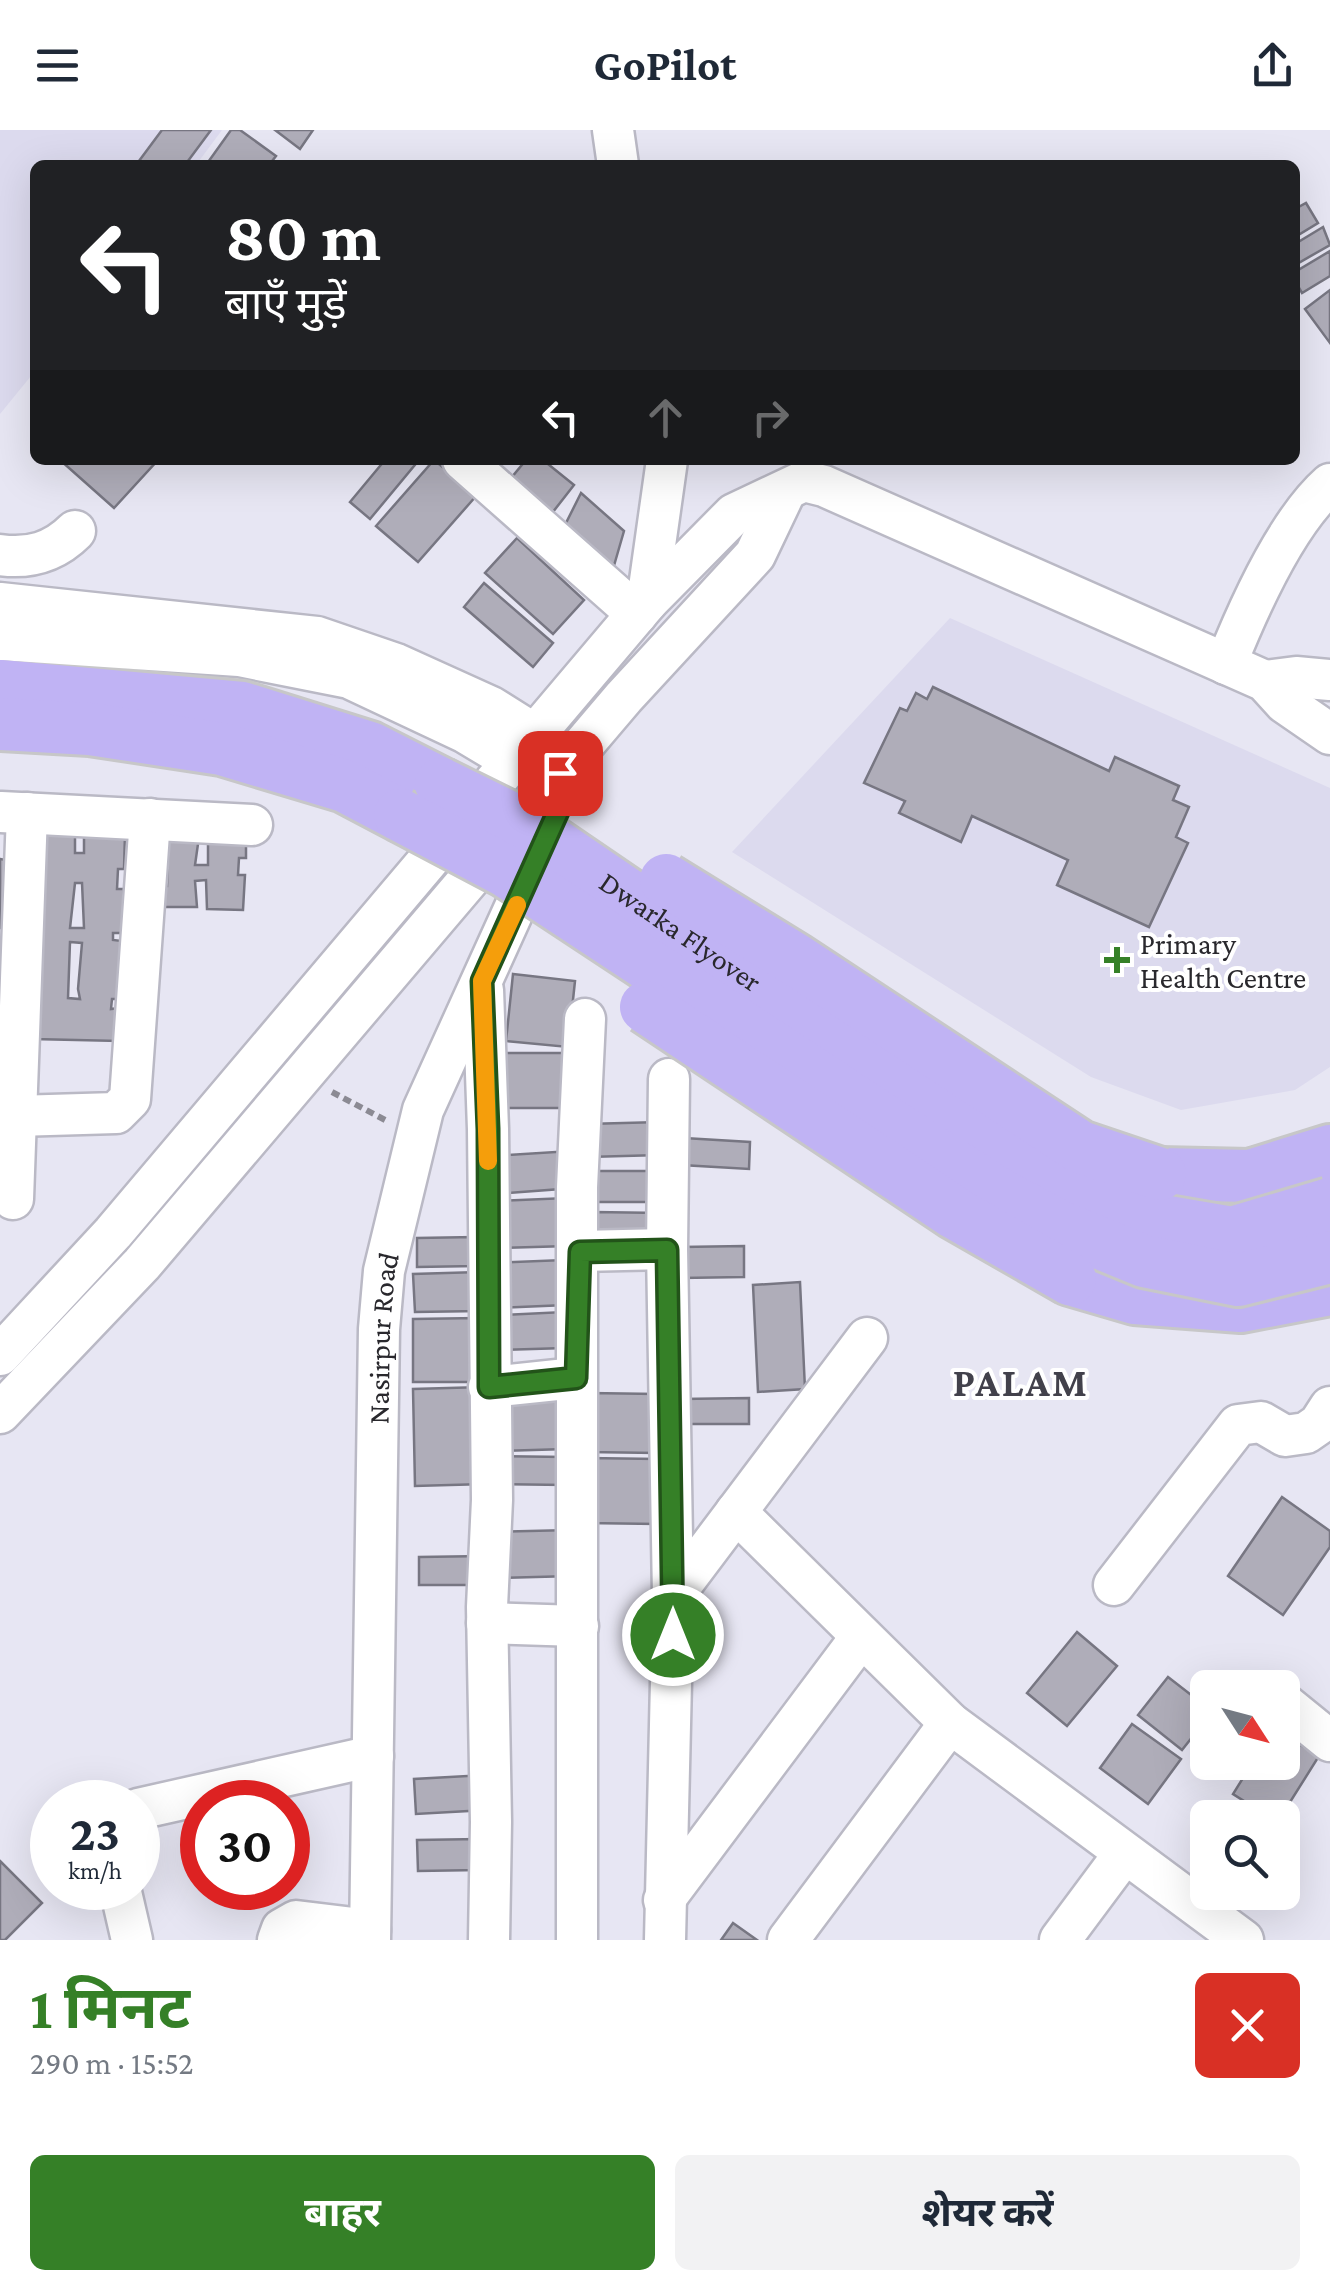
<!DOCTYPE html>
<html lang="hi">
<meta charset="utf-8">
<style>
body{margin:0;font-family:"Crimson Pro","Noto Sans Devanagari",serif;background:#f2f2f3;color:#1f2937;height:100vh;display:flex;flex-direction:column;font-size:38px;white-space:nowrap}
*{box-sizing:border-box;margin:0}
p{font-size:32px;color:#747a83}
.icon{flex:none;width:55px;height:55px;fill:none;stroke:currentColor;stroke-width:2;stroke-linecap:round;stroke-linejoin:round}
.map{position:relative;height:1810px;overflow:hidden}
.panel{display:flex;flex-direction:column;background:#fff;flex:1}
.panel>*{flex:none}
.banner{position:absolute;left:30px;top:30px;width:1270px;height:305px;border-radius:15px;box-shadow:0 10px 40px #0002;background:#202124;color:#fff;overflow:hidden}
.needle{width:65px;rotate:126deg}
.fabs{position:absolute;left:1190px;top:1540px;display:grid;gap:20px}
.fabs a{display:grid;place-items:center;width:110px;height:110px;border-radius:15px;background:#fff;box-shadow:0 10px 40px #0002;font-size:50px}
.speed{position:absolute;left:30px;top:1650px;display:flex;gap:20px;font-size:50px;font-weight:700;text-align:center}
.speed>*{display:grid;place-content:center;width:130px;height:130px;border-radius:50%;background:#fff;box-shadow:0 10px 40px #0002;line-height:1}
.speed small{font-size:25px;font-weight:400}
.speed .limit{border:15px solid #d22;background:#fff;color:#111}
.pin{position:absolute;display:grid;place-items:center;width:85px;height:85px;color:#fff;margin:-42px;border-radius:20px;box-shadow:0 5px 15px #0006}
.me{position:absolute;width:110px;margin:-55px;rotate:0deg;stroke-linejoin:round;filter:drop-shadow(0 0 8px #0008)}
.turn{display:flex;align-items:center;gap:35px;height:210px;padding:0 30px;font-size:45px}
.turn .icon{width:130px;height:130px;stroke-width:2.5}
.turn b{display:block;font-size:70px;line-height:85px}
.lanes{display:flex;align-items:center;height:95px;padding:0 30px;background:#0003;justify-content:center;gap:50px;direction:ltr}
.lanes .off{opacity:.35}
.round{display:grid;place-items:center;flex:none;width:105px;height:105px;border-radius:15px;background:#f2f2f3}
.summary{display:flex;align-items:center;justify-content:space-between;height:170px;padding:0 30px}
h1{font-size:60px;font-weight:700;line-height:75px;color:#358027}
.primary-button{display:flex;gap:20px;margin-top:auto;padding:20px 30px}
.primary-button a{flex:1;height:115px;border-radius:15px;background:#358027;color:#fff;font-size:40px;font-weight:700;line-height:115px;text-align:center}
.primary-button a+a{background:#f2f2f3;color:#1f2937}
header{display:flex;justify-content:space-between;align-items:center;height:130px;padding:0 30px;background:#fff;font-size:45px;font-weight:700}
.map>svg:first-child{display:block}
.built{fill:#dcdaee}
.building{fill:#afadb9;stroke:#777682;stroke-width:2.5;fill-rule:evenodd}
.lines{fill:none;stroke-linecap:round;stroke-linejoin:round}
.minor-casing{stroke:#bab9c5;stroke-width:45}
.major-casing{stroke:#c7c7c8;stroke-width:58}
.path{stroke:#8b8a93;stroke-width:6;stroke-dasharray:8 5;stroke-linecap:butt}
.minor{stroke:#fff;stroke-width:40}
.major{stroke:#c0b3f4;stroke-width:52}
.major-bridge-casing{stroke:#c7c7c8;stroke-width:58;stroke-linecap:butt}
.major-bridge{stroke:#c0b3f4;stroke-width:52}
.route-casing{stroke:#225319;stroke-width:25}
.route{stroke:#358027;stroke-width:18}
.slow{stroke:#f59e0b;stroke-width:18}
.poi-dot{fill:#358027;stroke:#fff;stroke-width:4}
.labels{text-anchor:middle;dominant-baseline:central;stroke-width:8;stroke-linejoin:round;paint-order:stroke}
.street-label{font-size:30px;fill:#29282d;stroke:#fff}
.poi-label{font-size:30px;fill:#29282d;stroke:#fff;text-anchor:start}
.district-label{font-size:40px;font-weight:bold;letter-spacing:2.5px;fill:#42414b;stroke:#fff}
</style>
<header><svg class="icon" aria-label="menu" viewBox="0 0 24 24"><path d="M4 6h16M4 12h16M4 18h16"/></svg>GoPilot<svg class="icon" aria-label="share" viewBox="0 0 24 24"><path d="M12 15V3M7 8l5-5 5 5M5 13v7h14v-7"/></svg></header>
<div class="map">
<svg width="1330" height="1810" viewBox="0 0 1330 1810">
<rect width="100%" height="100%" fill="#e7e6f3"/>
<!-- built -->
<g class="built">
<path d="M0 0H222L196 35H35V241L0 284Z"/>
<path d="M950 488 1330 658V937L1295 960 1181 980 1091 947 732 722Z"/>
</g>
<!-- building -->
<g class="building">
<path d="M162 0H211L185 35H136Z"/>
<path d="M231 0H240L276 26 269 35H206Z"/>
<path d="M275 0H313L300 19Z"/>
<path d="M1306 73 1318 93 1295 107V79Z"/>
<path d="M1323 97 1330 115 1295 135V114Z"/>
<path d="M1330 121V146L1302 163 1295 151V142Z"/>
<path d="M1330 160V213L1305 179Z"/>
<path d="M60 330H158L114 378Z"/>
<path d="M385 330H419L370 389 350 372Z"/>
<path d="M434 330 477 365 418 432 376 396Z"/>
<path d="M526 330H543L574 355 549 387 507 353Z"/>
<path d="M581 363 624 401 611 446 559 407Z"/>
<path d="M517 408 584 470 553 504 485 443Z"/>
<path d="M484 453 553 513 533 537 464 477Z"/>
<path d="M933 557 1109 641 1115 627 1179 656 1173 670 1189 677 1176 707 1188 713 1149 797 1057 755 1068 730 972 686 961 712 899 683 905 671 864 653 900 578 907 581 916 563 927 569Z"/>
<path d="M39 702 75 703V723H84V703L125 704 124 739H118L117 759H124L123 803H113V810L122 811 121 869H112L111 879 120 878 119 911 33 909V889H40L41 856H34ZM75 753H82L84 798H70ZM70 812 82 813 78 859 80 869 68 868Z"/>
<path d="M164 707H199L195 735H208V708L246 709V728H239L238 745H245L243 780 207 779 206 750 195 751 197 777H161L162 756H167L168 726H163Z"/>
<path d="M0 729 6 730 3 798H0Z"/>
<path d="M513 844 575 851 568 917 506 911Z"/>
<path d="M501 923H576V978H502Z"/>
<path d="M660 992V1025L588 1027 587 994Z"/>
<path d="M684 1008 750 1012 749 1039 682 1035Z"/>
<path d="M571 1021 574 1058 493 1064 491 1026Z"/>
<path d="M592 1041H659V1072H593Z"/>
<path d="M567 1068 568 1116 498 1118 496 1071Z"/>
<path d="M593 1082 662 1083 661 1116 592 1115Z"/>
<path d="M475 1107 476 1136 417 1137V1108Z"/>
<path d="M744 1116V1147L681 1148V1117Z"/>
<path d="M564 1130 566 1175 495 1178 492 1133Z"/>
<path d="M479 1142 480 1181 415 1182 413 1144Z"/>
<path d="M800 1152 805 1259 758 1262 753 1155Z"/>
<path d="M564 1182 565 1218 502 1220 501 1185Z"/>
<path d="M478 1188V1252H413V1189Z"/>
<path d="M483 1257 485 1354 415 1356 413 1259Z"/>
<path d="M564 1262 566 1319 495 1321 494 1264Z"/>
<path d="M588 1263 657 1264 656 1323 588 1322Z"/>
<path d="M749 1268V1294H680L681 1269Z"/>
<path d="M493 1326 566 1327 565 1355 492 1354Z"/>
<path d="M586 1328 658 1329 657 1394 585 1393Z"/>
<path d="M1282 1367 1330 1401V1417L1283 1485 1228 1446Z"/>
<path d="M571 1400 572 1446 495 1448 493 1402Z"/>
<path d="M485 1426V1455H419V1427Z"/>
<path d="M1077 1502 1117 1536 1067 1596 1027 1563Z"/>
<path d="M1168 1547 1208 1578V1587L1182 1620 1138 1585Z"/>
<path d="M1132 1594 1181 1629 1148 1674 1100 1638Z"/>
<path d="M1282 1604 1319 1626 1280 1688H1271L1233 1664 1253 1632H1282Z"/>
<path d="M485 1645 486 1680 416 1684 414 1649Z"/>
<path d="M479 1709V1740L418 1741 417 1710Z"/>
<path d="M0 1731 42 1773 5 1810H0Z"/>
<path d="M733 1793 757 1810H721Z"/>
</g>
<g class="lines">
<defs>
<g id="minor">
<path d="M613 0 618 35"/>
<path d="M463 330 637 484"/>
<path d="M0 425C30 429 54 422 75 401"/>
<path d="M647 472 667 330"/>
<path d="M0 473 317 507 396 534 491 577 534 604"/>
<path d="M0 510 239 526 349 548 466 603 511 630"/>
<path d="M1226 534C1248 479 1286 393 1330 354"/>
<path d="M1265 551 1296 547 1330 550"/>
<path d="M1 682 252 695"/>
<path d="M483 860 488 999 492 1370 487 1477 491 1692 489 1810"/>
<path d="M16 986 116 983 130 969 150 689"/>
<path d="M13 1069 27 683"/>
<path d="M580 1121 667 1119"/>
<path d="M0 1225 113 1103 647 472 734 384 804 351 824 356 1265 551 1285 573 1330 604"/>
<path d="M489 1257 576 1248"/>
<path d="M0 1283 142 1134 624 567 755 425 785 362"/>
<path d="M736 1382 950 1593 1243 1810"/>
<path d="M1114 1455 1238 1295 1261 1292 1285 1306 1306 1303 1319 1294 1330 1277"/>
<path d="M673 1466 867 1208"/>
<path d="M487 1493 578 1496"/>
<path d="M1282 1572 1330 1611"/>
<path d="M138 1679 373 1626"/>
<path d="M120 1758 132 1810"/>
<path d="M664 1770 861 1507"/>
<path d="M278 1810 282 1799 296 1791 370 1800"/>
<path id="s1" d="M370 1810 379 1199 384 1141 423 980 536 731"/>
<path d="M577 1810V1057L585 889"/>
<path d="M665 1810 673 1466 667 1119 669 949"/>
<path d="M788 1810 950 1593"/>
<path d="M1060 1810 1124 1724"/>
</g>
<g id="major">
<path d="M0 556 242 578 370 618 441 654"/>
<path d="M0 594 90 599 222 619 345 656 400 685"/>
<path d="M1160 1044 1250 1046 1330 1021"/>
<path d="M1070 1149 1135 1168 1241 1176 1330 1159"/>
</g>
</defs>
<!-- minor casing -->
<use href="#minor" class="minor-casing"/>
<!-- major casing -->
<use href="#major" class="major-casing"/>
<!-- path -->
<path class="path" d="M332 962 387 991"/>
<!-- minor -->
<use href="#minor" class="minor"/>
<!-- major -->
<use href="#major" class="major"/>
<defs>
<g id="major-bridge">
<path id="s2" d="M441 654 530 698 923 966 1027 1032 1082 1062 1156 1090 1232 1103 1330 1074"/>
<path d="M400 685 506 741 902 1002 999 1064 1059 1096 1144 1131 1238 1150 1330 1127"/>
<path d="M666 750 796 830 1080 1017 1160 1044"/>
<path d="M646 877 955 1083 1070 1149"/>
</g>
</defs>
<!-- major-bridge casing -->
<use href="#major-bridge" class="major-bridge-casing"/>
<!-- major-bridge -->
<use href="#major-bridge" class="major-bridge"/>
</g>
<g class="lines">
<defs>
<path id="route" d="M560 643 565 655 561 675 482 851 488 999 489 1257 576 1248 580 1122 667 1120 673 1505"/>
</defs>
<!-- route casing -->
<use href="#route" class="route-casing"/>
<!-- route -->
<use href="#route" class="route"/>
<!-- slow -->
<path class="slow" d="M488 1031 482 851 517 775"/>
</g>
<!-- markers -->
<path class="poi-dot" d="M1112 815h10v10h10v10h-10v10h-10v-10h-10v-10h10z"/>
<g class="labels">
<!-- street labels -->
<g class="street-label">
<text stroke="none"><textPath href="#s2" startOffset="282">Dwarka Flyover</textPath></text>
<text stroke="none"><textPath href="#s1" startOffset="602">Nasirpur Road</textPath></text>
</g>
<!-- poi labels -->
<g class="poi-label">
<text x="1140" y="813">Primary<tspan x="1140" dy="34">Health Centre</tspan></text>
</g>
<!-- district labels -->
<g class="district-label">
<text x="1021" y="1252">PALAM</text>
</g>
</g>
</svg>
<div class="fabs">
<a><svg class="needle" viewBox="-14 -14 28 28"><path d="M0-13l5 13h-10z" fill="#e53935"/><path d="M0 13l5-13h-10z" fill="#747a83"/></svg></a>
<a><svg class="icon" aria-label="search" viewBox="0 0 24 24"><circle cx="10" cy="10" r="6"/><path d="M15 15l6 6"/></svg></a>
</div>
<div class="speed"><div>23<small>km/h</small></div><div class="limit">30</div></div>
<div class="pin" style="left:560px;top:643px;background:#d93025"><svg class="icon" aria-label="arrive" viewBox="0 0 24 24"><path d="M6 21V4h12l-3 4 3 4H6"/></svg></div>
<svg class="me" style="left:673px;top:1505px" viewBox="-20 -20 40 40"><circle r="17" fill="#358027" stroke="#fff" stroke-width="3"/><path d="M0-11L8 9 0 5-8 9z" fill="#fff"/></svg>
<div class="banner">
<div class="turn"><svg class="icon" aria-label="left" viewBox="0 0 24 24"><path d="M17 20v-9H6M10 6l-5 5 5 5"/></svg><div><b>80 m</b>बाएँ मुड़ें</div></div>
<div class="lanes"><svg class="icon" aria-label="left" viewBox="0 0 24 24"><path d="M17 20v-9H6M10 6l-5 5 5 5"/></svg><svg class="icon off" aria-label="ahead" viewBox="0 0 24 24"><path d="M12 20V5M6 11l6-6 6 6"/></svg><svg class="icon off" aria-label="right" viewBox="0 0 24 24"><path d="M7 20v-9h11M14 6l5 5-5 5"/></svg></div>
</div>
</div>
<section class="panel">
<div class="summary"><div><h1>1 मिनट</h1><p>290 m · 15:52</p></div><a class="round" style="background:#d93025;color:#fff"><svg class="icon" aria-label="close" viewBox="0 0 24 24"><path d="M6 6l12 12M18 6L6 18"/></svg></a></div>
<div class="primary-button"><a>बाहर</a><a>शेयर करें</a></div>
</section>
